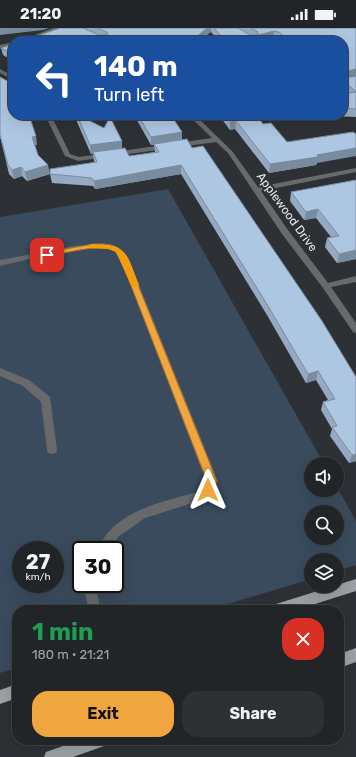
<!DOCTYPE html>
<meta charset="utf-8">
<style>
body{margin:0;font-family:Rubik,sans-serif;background:#2e3134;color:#f1f3f6;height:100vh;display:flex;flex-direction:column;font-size:15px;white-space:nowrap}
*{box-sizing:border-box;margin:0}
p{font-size:13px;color:#a2a5a8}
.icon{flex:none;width:22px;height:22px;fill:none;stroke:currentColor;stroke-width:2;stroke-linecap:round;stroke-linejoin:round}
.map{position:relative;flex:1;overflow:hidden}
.side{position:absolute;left:12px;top:577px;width:332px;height:140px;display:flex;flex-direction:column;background:#222528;border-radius:16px;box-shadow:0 4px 16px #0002,0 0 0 1px #3f4245}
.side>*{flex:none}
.top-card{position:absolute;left:8px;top:8px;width:340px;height:84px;border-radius:16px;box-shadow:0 4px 16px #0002,0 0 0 1px #3f4245;background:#1a4fa0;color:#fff;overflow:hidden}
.tools{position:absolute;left:304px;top:429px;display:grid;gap:8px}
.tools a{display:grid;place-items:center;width:40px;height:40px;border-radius:50%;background:#222528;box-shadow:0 4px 16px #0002,0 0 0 1px #3f4245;font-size:20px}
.speed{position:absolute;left:12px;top:513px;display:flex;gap:8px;font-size:20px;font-weight:700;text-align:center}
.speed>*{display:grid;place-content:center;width:52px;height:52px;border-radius:50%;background:#222528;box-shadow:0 4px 16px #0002,0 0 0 1px #3f4245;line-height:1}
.speed small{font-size:10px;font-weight:400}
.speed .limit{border:2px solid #111;border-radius:6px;background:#fff;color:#111}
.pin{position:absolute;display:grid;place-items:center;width:34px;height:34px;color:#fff;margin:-17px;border-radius:8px;box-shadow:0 2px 6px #0006}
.me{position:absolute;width:44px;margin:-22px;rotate:0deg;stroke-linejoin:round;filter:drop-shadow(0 0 3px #0008)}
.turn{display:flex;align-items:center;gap:14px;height:84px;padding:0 20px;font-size:18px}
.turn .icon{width:52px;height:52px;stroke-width:2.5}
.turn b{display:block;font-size:28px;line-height:34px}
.round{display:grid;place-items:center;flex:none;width:42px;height:42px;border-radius:16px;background:#2e3134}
.summary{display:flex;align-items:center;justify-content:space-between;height:68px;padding:0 20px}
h1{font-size:24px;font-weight:700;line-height:30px;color:#1e9e55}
.button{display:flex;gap:8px;margin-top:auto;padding:8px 20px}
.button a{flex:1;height:46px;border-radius:16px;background:#f0a63f;color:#111;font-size:16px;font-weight:700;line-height:46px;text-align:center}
.button a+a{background:#2e3134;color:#f1f3f6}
.status{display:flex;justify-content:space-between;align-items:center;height:28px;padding:0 20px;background:#222528;direction:ltr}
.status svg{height:11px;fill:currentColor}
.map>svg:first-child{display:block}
.green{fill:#3a4b5d;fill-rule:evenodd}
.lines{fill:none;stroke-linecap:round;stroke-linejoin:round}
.minor{fill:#67696b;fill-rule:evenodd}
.major{fill:#9ca1a5;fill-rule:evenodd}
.wall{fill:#95aac2}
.shaded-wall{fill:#798b9e}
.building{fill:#adc6e2;stroke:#798b9e}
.route{fill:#f0a63f;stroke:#9c6c29}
.slow{fill:#f59e0b}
.labels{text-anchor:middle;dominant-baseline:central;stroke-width:4;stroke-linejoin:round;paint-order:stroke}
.far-street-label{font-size:12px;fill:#e4e6e9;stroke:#2d3135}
</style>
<div class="status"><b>21:20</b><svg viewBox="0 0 49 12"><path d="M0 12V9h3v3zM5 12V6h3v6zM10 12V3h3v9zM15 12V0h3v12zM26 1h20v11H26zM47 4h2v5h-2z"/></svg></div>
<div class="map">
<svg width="356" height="729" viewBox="0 0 356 729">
<rect width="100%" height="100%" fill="#2d3135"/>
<!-- green -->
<path class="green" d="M168 161 324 436H311V462H337V459L356 493V537L337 543V532H311V551L208 582H17V640L0 645V189ZM311 484H337V510H311ZM21 522H55V556H21ZM81 522H115V556H81Z"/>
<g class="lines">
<!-- minor -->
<g class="minor">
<path d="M53 0H61L27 13H19Z"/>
<path d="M13 14V18L0 21V17Z"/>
<path d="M0 41 13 48V52L0 45Z"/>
<path d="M45 87H51L70 126 79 129 212 110 188 87H195L232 123 258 159 356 140V144L261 163 288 202 328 255 356 248V254L331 259 356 295V305L353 304 323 260 282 206 228 125 216 114 78 133 65 128Z"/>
<path d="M103 215C116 217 122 221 129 232L218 453 212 465 205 471 145 490 118 509 110 522H97C115 482 160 475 197 464L204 459 206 453 121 232C118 228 115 223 110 221 91 215 22 233 0 238V232L74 218Z"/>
<path d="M0 340 29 352 50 369 57 422 56 425 52 426 48 425 47 422 41 374 23 358 0 348Z"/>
<path d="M85 556H97L96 561 101 582H89L84 561Z"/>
</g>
<!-- major -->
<g class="major">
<path d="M356 551V563L296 582H270L271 578 276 576Z"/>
<path d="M356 620V634L339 640V626Z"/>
<path d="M17 656V670L0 676V662Z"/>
<path d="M80 712H109L107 717 73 729H44L46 724Z"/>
</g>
</g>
<!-- wall -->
<g class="wall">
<path d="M60 0H356V89L309 87H343V66L347 65 343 61V13H280L278 11 273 10 263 13H258V12L257 11V13H218L211 4 22 13Z"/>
<path d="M13 16V33L3 27 1 20Z"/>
<path d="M76 87 122 113V120L129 128 155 124 154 117H151L134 87H171L182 112 192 120 322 293 356 433 349 435 330 408 332 401 321 382 323 374 328 372 316 352 306 355 267 287 181 146 95 161 93 158 52 155 50 146 94 134 93 126H91L77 94Z"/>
<path d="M213 87H256L263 96 317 135 316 137 269 145 235 101 230 102 221 90 216 91Z"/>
<path d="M0 108 37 117H35L38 127 50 146 27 153 22 148 14 151 9 146Z"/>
<path d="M356 152V231L337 235 325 219 327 210 331 209 316 190 304 192 290 173 291 164Z"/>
</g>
<!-- shaded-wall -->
<g class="shaded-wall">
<path d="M0 0H49L43 2 0 7Z"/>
<path d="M207 0H211V4L200 13H194V11Z"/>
<path d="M274 3 273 10 263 13H258V7Z"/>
<path d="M257 7V13H244V10Z"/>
<path d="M356 41V49L343 52V44Z"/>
<path d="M216 87H221V90L216 91Z"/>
<path d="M236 93 235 101 230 102V94Z"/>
<path d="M182 104V113L151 117V109Z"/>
<path d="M36 108 37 117H34L32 109Z"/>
<path d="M122 113V121L93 124V126H91L90 117Z"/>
<path d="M356 120V128L317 135 316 137 269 145 270 136Z"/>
<path d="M48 137 50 146 27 153 25 144Z"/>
<path d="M181 137V146L95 161 94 153Z"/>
<path d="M21 139 22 148 14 151 12 142Z"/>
<path d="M318 181 316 190 304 192 306 184Z"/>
<path d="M356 222V231L337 235 339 226Z"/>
<path d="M318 343 316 352 306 355 308 346Z"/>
<path d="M356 426V433L349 435 352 427Z"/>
</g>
<!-- building -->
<g class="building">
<path d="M60 0H83L99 7H108L107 4 97 0H207L194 11 195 13H22Z"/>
<path d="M214 0H238L250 7H257L244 10 246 13H225Z"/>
<path d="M251 0H356V41L343 44V13H289L279 4 274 3 258 7V4Z"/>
<path d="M13 16V26L1 20Z"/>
<path d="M343 48 345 50 356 48V81L343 80V66L356 64 343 52Z"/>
<path d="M0 49 13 56V87H29L36 108 32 109 38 127 48 137 25 144 21 139 12 142 8 137 0 107Z"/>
<path d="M77 87H78L104 100 110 89 122 113 90 117Z"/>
<path d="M138 87H171L182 104 151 109Z"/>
<path d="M225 87H256L263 96 271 95 287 114 353 104 356 106V120L317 127 318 129 270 136 236 93 230 94Z"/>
<path d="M187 111 192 120 203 118 322 293 356 349V426L352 427 332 399 337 398 323 374 335 371 318 343 308 346 268 278 181 137 94 153 92 150 50 146V141L97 134 93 124 125 120 129 128 159 124 154 116Z"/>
<path d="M356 152V222L339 226 327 210 339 208 318 181 306 184 291 164Z"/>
</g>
<!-- route -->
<path class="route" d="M94 216C113 217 118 215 128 232L217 453 212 465 208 466 204 465 203 462 207 453 121 232C120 229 118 225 116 224 103 214 62 226 47 229L43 227 47 224Z"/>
<!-- slow -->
<path class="slow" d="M92 216C129 217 126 225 139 257L138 259H132L131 257 116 224 109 221 89 220V217Z"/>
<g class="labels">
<!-- far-street labels -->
<g class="far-street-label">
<text transform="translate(287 184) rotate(54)">Applewood Drive</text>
</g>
</g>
</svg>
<div class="tools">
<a><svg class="icon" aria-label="sound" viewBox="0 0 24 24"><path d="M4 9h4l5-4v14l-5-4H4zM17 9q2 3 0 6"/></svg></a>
<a><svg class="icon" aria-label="search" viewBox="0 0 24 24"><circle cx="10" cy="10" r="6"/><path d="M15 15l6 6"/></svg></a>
<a><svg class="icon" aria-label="layers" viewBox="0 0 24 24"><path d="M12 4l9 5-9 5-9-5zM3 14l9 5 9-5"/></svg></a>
</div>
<div class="speed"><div>27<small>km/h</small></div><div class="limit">30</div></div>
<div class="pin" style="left:47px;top:227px;background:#d93025"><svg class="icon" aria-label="arrive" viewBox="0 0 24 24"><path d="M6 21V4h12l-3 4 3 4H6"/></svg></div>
<svg class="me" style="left:208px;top:462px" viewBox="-20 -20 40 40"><path d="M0-17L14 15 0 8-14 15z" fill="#f0a63f" stroke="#fff" stroke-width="4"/></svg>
<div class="top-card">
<div class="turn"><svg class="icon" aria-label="left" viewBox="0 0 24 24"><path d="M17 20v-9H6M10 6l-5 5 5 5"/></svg><div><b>140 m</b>Turn left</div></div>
</div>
<section class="side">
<div class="summary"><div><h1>1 min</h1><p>180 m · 21:21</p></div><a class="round" style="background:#d93025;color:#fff"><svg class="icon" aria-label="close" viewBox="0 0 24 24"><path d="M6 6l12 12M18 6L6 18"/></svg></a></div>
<div class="button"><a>Exit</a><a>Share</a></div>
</section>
</div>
